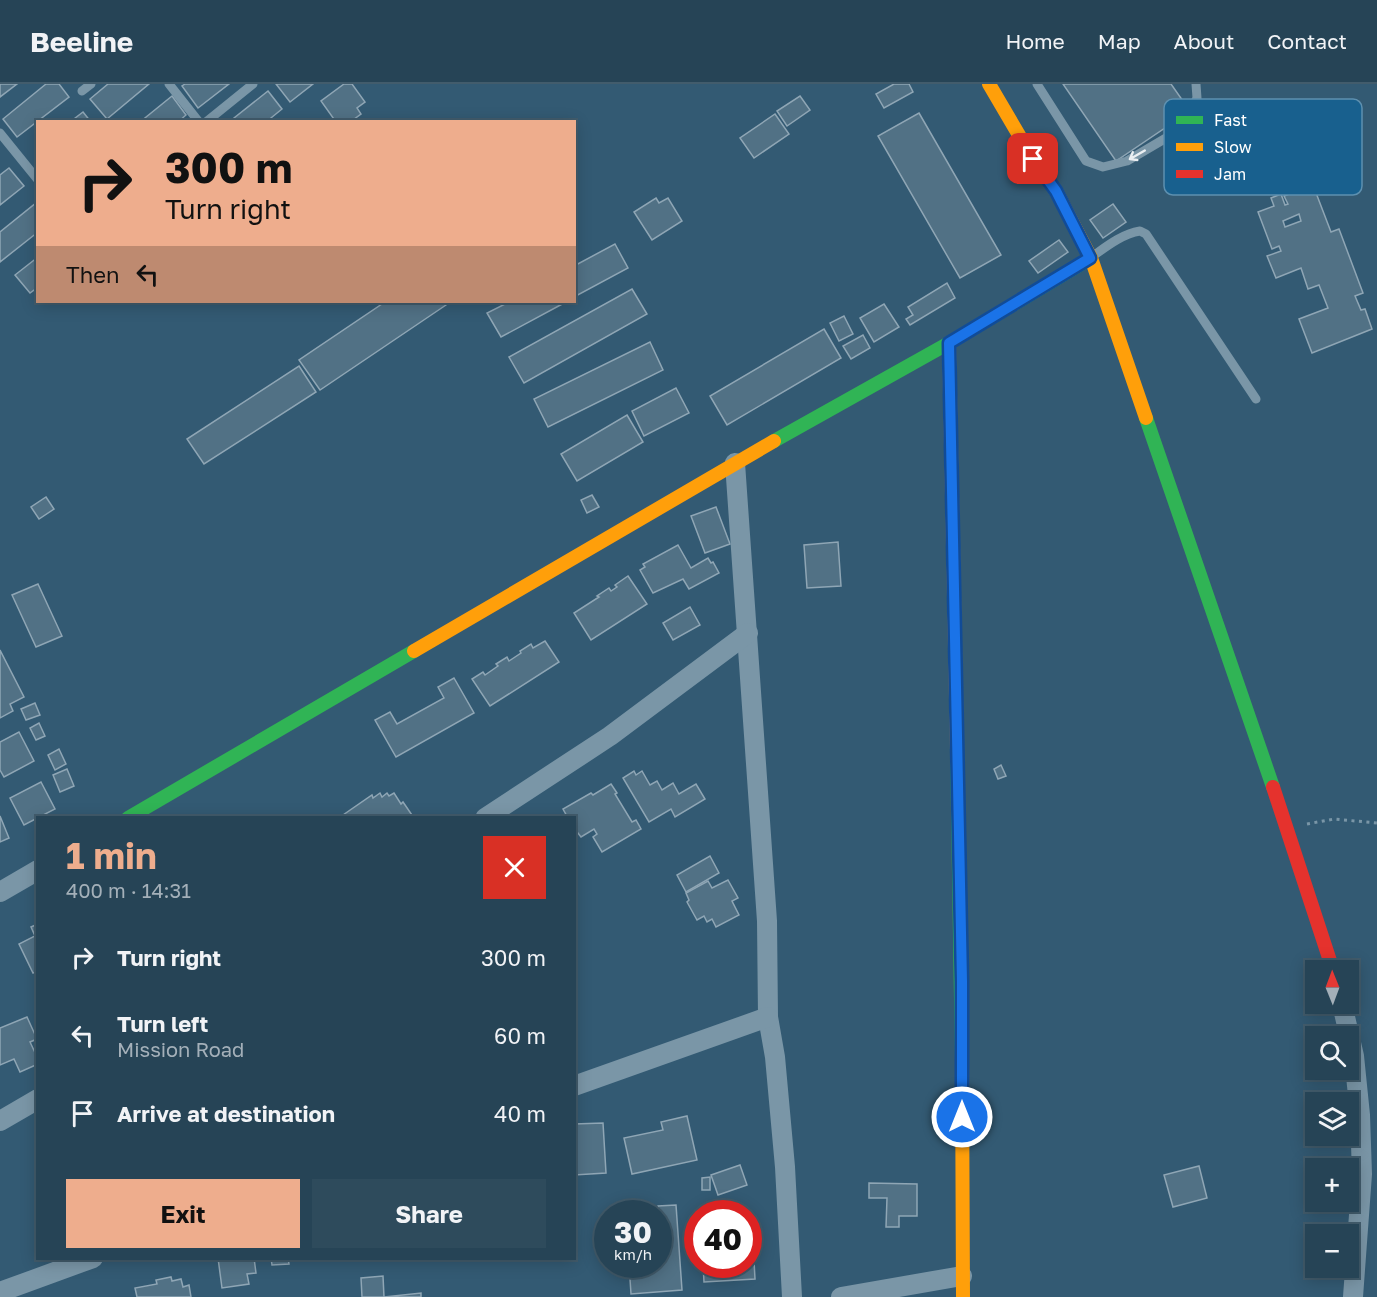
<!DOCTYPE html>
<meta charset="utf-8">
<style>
body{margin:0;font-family:"Golos Text",sans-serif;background:#2e4b5c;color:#f1f3f6;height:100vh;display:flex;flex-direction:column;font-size:22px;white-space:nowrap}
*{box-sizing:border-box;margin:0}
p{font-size:20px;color:#a4b0b9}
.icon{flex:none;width:33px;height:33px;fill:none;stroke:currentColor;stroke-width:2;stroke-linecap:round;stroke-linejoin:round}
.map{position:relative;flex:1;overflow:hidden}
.panel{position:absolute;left:36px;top:732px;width:540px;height:444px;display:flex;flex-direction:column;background:#264456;border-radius:0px;box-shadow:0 3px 15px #0003,0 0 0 2px #425c6c}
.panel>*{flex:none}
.top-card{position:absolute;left:36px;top:36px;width:540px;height:183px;border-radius:0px;box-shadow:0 3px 15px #0003,0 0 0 2px #425c6c;background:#eead8d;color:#111;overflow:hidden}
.needle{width:39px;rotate:359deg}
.tools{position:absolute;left:1305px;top:876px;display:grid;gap:12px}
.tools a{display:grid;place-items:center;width:54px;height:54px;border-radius:0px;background:#264456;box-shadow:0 3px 15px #0003,0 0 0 2px #425c6c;font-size:30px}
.speed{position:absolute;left:594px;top:1116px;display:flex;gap:12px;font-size:30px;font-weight:700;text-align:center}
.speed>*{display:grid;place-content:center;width:78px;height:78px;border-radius:50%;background:#264456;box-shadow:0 3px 15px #0003,0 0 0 2px #425c6c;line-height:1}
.speed small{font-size:15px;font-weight:400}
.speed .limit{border:9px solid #d22;background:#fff;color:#111}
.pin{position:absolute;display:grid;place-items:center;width:51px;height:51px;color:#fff;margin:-26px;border-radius:12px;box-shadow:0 3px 9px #0006}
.me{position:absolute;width:66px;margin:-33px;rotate:0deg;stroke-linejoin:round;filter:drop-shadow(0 0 4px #0008)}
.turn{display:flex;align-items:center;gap:21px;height:126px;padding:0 30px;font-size:27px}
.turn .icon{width:78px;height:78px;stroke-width:2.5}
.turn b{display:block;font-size:42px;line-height:51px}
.then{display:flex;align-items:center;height:57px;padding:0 30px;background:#0003;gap:12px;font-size:22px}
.round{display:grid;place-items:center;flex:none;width:63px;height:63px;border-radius:0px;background:#2e4b5c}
.headline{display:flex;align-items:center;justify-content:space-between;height:102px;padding:0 30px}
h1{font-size:36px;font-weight:700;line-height:45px;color:#eead8d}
.action{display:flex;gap:12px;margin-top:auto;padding:12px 30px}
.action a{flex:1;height:69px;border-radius:0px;background:#eead8d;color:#111;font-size:24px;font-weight:700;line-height:69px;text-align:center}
.action a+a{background:#2e4b5c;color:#f1f3f6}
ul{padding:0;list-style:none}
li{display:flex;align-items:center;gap:18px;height:78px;padding:0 30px}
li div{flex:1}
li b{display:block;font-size:22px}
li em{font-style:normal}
header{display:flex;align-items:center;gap:36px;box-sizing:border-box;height:84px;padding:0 30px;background:#264456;border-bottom:2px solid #425c6c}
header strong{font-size:28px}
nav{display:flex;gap:33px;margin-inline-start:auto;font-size:21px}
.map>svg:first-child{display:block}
.building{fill:#517185;stroke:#8fa6b5;stroke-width:1.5;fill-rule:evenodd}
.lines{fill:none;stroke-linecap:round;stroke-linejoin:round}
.path{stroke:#7a96a7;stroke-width:3;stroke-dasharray:3 4.5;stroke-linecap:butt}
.lane{stroke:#7a96a7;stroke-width:9}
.street{stroke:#7a96a7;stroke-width:20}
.fast{stroke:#30b455;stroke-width:14}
.slow{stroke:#ff9f0a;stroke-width:14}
.jam{stroke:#e5322d;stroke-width:14}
.oneway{stroke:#ebeff2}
.route-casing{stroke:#114b97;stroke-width:15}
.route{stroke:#1a73e8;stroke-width:10}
.key{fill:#18608e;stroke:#5d90b0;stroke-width:1.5}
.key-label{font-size:16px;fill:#fff}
</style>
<header>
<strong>Beeline</strong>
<nav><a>Home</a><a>Map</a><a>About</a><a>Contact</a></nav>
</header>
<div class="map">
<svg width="1377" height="1213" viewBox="0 0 1377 1213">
<rect width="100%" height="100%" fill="#335a73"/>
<!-- building -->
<g class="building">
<path d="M0 0H17L0 13Z"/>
<path d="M46 0H59L69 13 17 53 3 35Z"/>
<path d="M108 0H149L107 35 90 15Z"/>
<path d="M185 0H229L198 24 182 2Z"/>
<path d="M276 0H313L290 18Z"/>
<path d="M344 0H352L365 18 357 24 361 30 350 38H336L321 17Z"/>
<path d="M894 0H909L913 8 884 24 876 10Z"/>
<path d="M1063 0H1171L1190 27 1116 77Z"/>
<path d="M268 7 282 25 266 38H229Z"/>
<path d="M172 12 186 31 178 38H140Z"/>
<path d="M800 12 810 26 787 42 777 27Z"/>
<path d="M83 28 91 38H70Z"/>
<path d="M919 29 1001 171 960 194 878 52Z"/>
<path d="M775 30 789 50 754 74 740 54Z"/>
<path d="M9 84 24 102 0 121V91Z"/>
<path d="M1313 101 1331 148 1339 145 1363 209 1355 212 1361 226 1365 225 1372 245 1312 269 1299 235 1328 224 1319 201 1308 205 1301 184 1276 194 1267 172 1281 167 1279 162 1272 165 1258 128 1274 122 1271 114 1281 110 1285 121 1288 120 1284 112ZM1299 130 1301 137 1285 143 1283 137Z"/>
<path d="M656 114 659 119 668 114 682 137 652 156 634 128Z"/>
<path d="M36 119 38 120V148L0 178V148Z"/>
<path d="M1113 120 1126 138 1103 154 1090 136Z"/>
<path d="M1059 156 1068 168 1038 189 1029 177Z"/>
<path d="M615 160 628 184 574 213V182Z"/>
<path d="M38 173V203L30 209 15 191Z"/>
<path d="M947 199 955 214 910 241 906 235 913 231 908 223Z"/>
<path d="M632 205 647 230 524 299 509 273Z"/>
<path d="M385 218H443L446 221 320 306 299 276Z"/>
<path d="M509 218H566L501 253 487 229Z"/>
<path d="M884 220 899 243 874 258 860 234Z"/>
<path d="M844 232 853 250 839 257 830 239Z"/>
<path d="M824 245 841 274 727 341 710 312Z"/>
<path d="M863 251 870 264 851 275 843 262Z"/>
<path d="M650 258 663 286 548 343 534 315Z"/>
<path d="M299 282 316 308 204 380 187 355Z"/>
<path d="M676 304 689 329 644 352 632 327Z"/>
<path d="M627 331 643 358 577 397 561 370Z"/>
<path d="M592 411 599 423 587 429 581 416Z"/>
<path d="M46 413 54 425 39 435 31 423Z"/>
<path d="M716 423 730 460 705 469 691 432Z"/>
<path d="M838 458 841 502 807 504 804 461Z"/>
<path d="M678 461 691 484 708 474 711 479 713 478 719 489 689 505 683 495 653 509 640 486 645 483 643 480Z"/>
<path d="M628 492 647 520 591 556 574 529 599 513 597 512 609 504 611 507 617 503 615 501Z"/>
<path d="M38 500 62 552 36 563 12 511Z"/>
<path d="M690 523 700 541 673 556 663 539Z"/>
<path d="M545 557 559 578 490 622 472 595 483 588 485 591 498 582 496 580 507 573 509 577 521 569 520 567 531 560 533 564Z"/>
<path d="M0 566 24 613 10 620 13 627 0 634Z"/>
<path d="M454 594 474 629 396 673 375 636 390 628 397 640 444 614 438 603Z"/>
<path d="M35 619 40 631 26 636 21 625Z"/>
<path d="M39 639 45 652 36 656 30 644Z"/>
<path d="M19 648 34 677 4 693 0 686V658Z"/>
<path d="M59 665 66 680 55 686 48 671Z"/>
<path d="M1001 681 1006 692 998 695 994 685Z"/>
<path d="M67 685 74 702 60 708 53 691Z"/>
<path d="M634 687 636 691 642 687 650 701 657 697 662 706 673 699 679 710 696 700 705 715 675 733 671 725 649 738 623 694Z"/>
<path d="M41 698 55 725 24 741 10 714Z"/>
<path d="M611 700 617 709 615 710 632 738 636 736 641 745 602 768 593 753 597 750 594 745 581 753 574 744V734H568L563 725 591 709 593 711Z"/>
<path d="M380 709 382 713 387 709 389 712 394 709 401 720 403 718 414 734H344L343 731 372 711 373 714Z"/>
<path d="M0 732 9 754 0 758Z"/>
<path d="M710 772 719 789 686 808 677 791Z"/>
<path d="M728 796 738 814 732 817 739 831 716 843 712 835 707 838 704 832 697 836 687 818 689 816 686 809 708 797 712 804Z"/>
<path d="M38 840V887L33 889 19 860 35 852 31 843Z"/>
<path d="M27 933 37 955 30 958 38 975V980L20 988 14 975 0 981V944Z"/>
<path d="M687 1032 697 1076 632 1090 624 1054 663 1046 661 1038Z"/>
<path d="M603 1039 606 1089 574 1091V1040Z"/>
<path d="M740 1081 747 1101 718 1111 711 1091Z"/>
<path d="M1199 1082 1207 1114 1173 1123 1164 1091Z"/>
<path d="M710 1093V1106H702V1094Z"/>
<path d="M869 1099 917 1100V1132H899V1143H886L887 1114H869Z"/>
<path d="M676 1121 682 1206 631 1210 629 1180H658V1122Z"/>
<path d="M748 1140H752L755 1195 704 1198 703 1180H748Z"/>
<path d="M698 1151V1167H690V1152Z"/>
<path d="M218 1174H254L256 1189 247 1190 249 1200 222 1204Z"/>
<path d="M271 1174H288L289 1180 272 1181Z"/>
<path d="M383 1192 384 1213 421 1209V1213H362L361 1194Z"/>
<path d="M171 1193 172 1197 181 1195 183 1203 189 1201 191 1213H137L135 1204 157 1200 156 1196Z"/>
</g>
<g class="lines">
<!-- path -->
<path class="path" d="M1307 740 1334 735 1377 739"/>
<!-- lane -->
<g class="lane">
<path d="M169 0 199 38"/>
<path d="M1037 0 1086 77 1103 83 1127 77 1183 44 1197 14 1196 0"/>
<path d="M82 7 91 0"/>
<path d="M206 38 253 0"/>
<path d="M0 49 38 96"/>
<path d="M1093 172C1107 162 1122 150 1140 147L1146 150 1256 315"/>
</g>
<!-- street -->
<g class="street">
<path d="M735 379 767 837 768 933 775 973 785 1083 792 1213"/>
<path d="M485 734 610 652 748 549"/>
<path d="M0 808 38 786"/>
<path d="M1342 920 1354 972 1360 1031 1362 1090 1353 1213"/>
<path d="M574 1002 768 933"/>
<path d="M0 1037 38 1015"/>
<path d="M0 1208 93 1174"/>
<path d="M841 1213 962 1192"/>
</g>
<!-- fast -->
<g class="fast">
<path d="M1146 334 1273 703"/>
<path d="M774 357 949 259 1091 174"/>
<path d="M957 666 962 977"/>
<path d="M128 734 414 567"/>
</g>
<!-- slow -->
<g class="slow">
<path d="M989 0 1033 75 1056 107 1091 174 1146 334"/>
<path d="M949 259 957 666"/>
<path d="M414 567 774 357"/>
<path d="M962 977 963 1213"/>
</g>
<!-- jam -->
<path class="jam" d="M1273 703 1333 886"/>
</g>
<!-- one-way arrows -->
<defs><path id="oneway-shaft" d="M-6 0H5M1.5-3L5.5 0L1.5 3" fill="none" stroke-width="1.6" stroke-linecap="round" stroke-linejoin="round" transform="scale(1.5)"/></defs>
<use class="oneway" href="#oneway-shaft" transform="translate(1137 71) rotate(150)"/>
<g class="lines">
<defs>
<path id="route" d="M962 1033V897L949 259 1090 174 1056 107 1033 75"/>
</defs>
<!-- route casing -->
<use href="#route" class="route-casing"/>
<!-- route -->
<use href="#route" class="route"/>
</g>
<!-- legend -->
<rect x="1164" y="15" width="198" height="96" rx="9" class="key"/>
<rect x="1176" y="32" width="27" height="8" fill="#30b455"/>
<rect x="1176" y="59" width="27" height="8" fill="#ff9f0a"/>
<rect x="1176" y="86" width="27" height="8" fill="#e5322d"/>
<g class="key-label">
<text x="1214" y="42">Fast</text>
<text x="1214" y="69">Slow</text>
<text x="1214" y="96">Jam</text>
</g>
</svg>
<div class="tools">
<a><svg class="needle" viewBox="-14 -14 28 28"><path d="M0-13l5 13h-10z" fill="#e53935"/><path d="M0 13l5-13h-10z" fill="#a4b0b9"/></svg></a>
<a><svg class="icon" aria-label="search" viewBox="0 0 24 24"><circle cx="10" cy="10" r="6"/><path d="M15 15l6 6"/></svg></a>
<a><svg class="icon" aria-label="layers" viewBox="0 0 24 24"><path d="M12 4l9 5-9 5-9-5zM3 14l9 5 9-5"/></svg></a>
<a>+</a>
<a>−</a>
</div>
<div class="speed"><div>30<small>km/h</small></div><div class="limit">40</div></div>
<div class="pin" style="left:1033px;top:75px;background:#d93025"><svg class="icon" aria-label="arrive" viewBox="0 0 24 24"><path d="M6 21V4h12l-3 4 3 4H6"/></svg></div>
<svg class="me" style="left:962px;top:1033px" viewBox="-20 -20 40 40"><circle r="17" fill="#1a73e8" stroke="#fff" stroke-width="3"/><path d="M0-11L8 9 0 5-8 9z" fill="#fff"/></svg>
<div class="top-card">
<div class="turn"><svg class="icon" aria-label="right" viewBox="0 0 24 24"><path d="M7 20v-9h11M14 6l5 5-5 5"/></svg><div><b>300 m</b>Turn right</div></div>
<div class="then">Then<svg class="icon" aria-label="left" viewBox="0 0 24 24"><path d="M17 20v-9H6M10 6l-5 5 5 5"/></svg></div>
</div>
<section class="panel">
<div class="headline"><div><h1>1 min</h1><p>400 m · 14:31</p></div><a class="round" style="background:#d93025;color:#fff"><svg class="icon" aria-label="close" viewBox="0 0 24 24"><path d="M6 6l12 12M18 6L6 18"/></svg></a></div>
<ul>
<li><svg class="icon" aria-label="right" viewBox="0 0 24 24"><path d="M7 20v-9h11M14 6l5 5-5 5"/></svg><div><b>Turn right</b></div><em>300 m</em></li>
<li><svg class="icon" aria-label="left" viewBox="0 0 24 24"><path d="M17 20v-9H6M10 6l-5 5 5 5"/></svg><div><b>Turn left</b><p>Mission Road</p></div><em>60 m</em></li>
<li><svg class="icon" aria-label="arrive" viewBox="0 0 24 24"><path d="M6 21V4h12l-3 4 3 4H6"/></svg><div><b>Arrive at destination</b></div><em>40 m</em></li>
</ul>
<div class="action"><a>Exit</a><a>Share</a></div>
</section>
</div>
